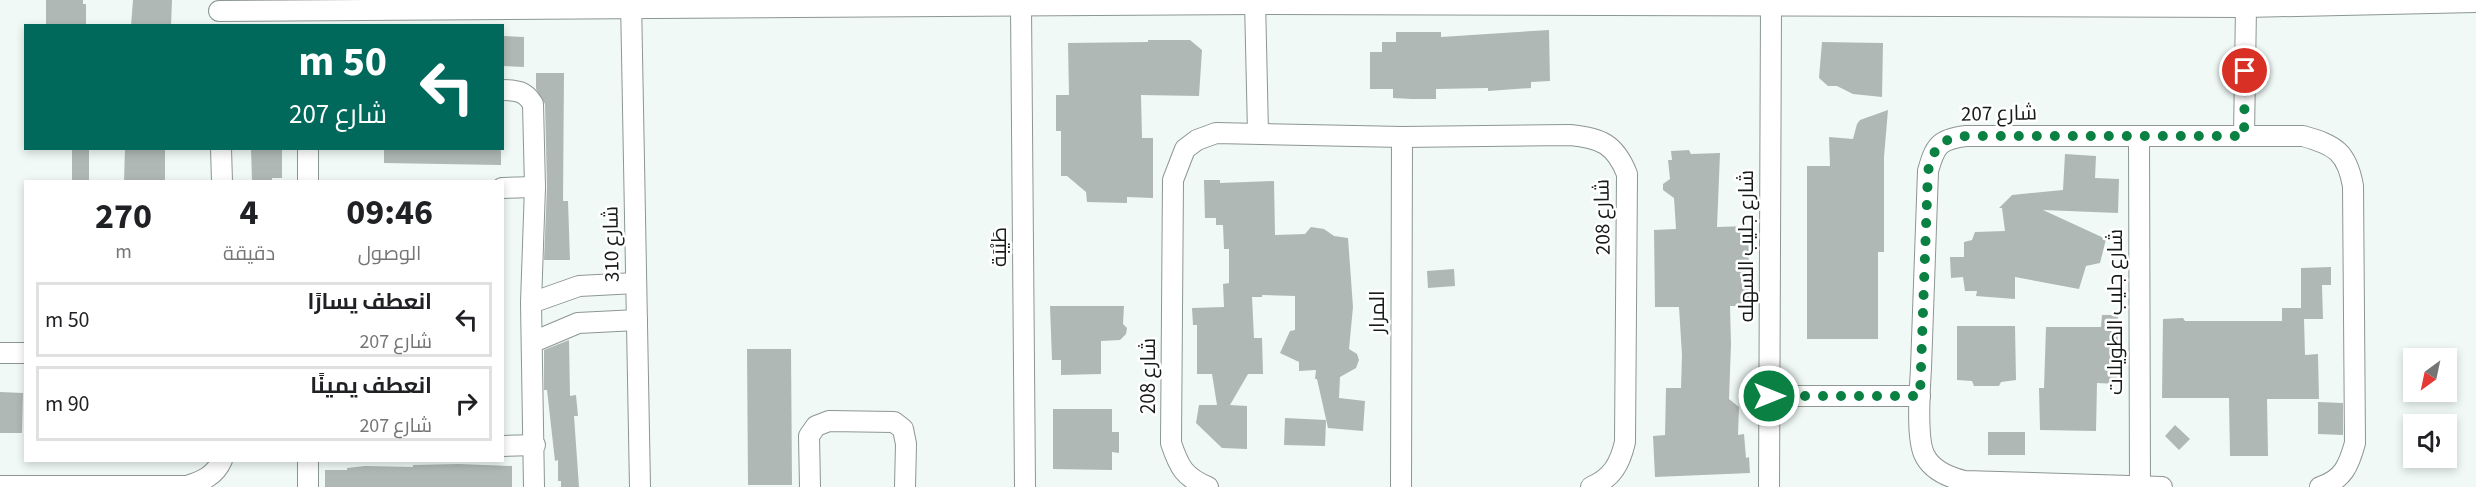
<!DOCTYPE html>
<html lang="ar">
<meta charset="utf-8">
<style>
body{margin:0;font-family:"Source Sans 3",Cairo,sans-serif;background:#f6f6f6;color:#202124;direction:rtl;height:100vh;display:flex;flex-direction:column;font-size:22px;white-space:nowrap}
*{box-sizing:border-box;margin:0}
p{font-size:20px;color:#757577}
.icon{flex:none;width:33px;height:33px;fill:none;stroke:currentColor;stroke-width:2;stroke-linecap:round;stroke-linejoin:round}
.map{position:relative;flex:1;overflow:hidden;direction:ltr}
.sheet{position:absolute;left:24px;top:180px;width:480px;height:282px;display:flex;flex-direction:column;background:#fff;border-radius:0px;box-shadow:0 3px 9px #0003;direction:rtl}
.sheet>*{flex:none}
.hud{position:absolute;left:24px;top:24px;width:480px;height:126px;border-radius:0px;box-shadow:0 3px 9px #0003;direction:rtl;background:#00695c;color:#fff;overflow:hidden}
.needle{width:39px;rotate:213deg}
.tools{position:absolute;left:2403px;top:348px;display:grid;gap:12px}
.tools a{display:grid;place-items:center;width:54px;height:54px;border-radius:0px;background:#fff;box-shadow:0 3px 9px #0003;font-size:30px}
.pin{position:absolute;display:grid;place-items:center;width:51px;height:51px;color:#fff;margin:-26px;border:3px solid #fff;border-radius:50%;box-shadow:0 2px 6px #0007}
.me{position:absolute;width:66px;margin:-33px;rotate:90deg;stroke-linejoin:round;filter:drop-shadow(0 0 4px #0008)}
.turn{display:flex;align-items:center;gap:21px;height:126px;padding:0 18px;font-size:27px}
.turn .icon{width:78px;height:78px;stroke-width:2.5}
.turn b{display:block;font-size:42px;line-height:51px}
.eta{display:flex;justify-content:space-evenly;align-items:center;height:102px;text-align:center}
.eta b{font-size:36px;font-weight:700;line-height:42px}
ul{padding:0;list-style:none}
li{display:flex;align-items:center;gap:18px;height:75px;margin:0 12px 9px;padding:0 6px;border:3px solid #e0e0e0;border-radius:0px}
li div{flex:1}
li b{display:block;font-size:22px}
li em{font-style:normal}
.map>svg:first-child{display:block}
.building{fill:#afb8b5}
.lines{fill:none;stroke-linecap:round;stroke-linejoin:round}
.minor-casing{stroke:#8d9693;stroke-width:22}
.minor{stroke:#fff;stroke-width:20}
.route{stroke:#0b8043;stroke-width:10;stroke-dasharray:0 18}
.labels{text-anchor:middle;dominant-baseline:central;stroke-width:5;stroke-linejoin:round;paint-order:stroke}
.street-label{font-size:21px;fill:#171b1a;stroke:#fff}
</style>
<div class="map">
<svg width="2476" height="487" viewBox="0 0 2476 487">
<rect width="100%" height="100%" fill="#f0f9f6"/>
<!-- building -->
<g class="building">
<path d="M46 0H83V4H86V26H46Z"/>
<path d="M133 0H172L171 26H131Z"/>
<path d="M1549 30 1550 81 1531 82V88L1488 91V88L1436 89V99H1412L1393 98V89H1370V52H1382V42H1396V32H1441V37Z"/>
<path d="M502 36 524 37V67L502 66Z"/>
<path d="M1148 40H1190L1202 50 1199 96 1141 95 1142 138H1153V198L1127 197V203L1087 202 1086 192 1067 176H1061V131H1056V95H1069L1068 43 1148 42Z"/>
<path d="M1822 42 1883 43 1882 97 1853 94 1837 86H1828L1819 78Z"/>
<path d="M536 73H564L563 201H568L570 260H544L547 187 545 104 536 89Z"/>
<path d="M1888 110 1884 157V252H1878V339H1807V166H1830L1829 137 1853 139 1857 124 1860 120Z"/>
<rect x="72" y="148" width="17" height="34"/>
<path d="M125 148H165V182H124Z"/>
<path d="M251 148H282V178H272V182H252Z"/>
<path d="M384 148H501V165L384 163Z"/>
<path d="M1689 150 1691 154 1720 153 1717 227 1748 226 1750 306H1730L1731 344 1729 399 1739 407 1738 435 1744 434 1746 458 1749 457 1750 473 1655 477 1653 436 1665 435 1666 388H1681L1682 355 1679 307H1655L1654 230 1676 229 1674 198 1663 190V184L1670 179 1668 160H1672L1671 151Z"/>
<path d="M2065 154 2096 156 2095 178 2119 179 2118 213 2043 210 2106 239 2100 263 2086 266 2079 289 2015 277V299L1976 296 1977 291H1965L1963 277 1951 278 1950 257H1964V242L1972 240 1975 232 2005 231 2002 208H1999L2012 195 2063 190Z"/>
<path d="M1204 180H1220V183L1274 181 1275 235 1305 234 1311 227 1324 229 1334 236 1348 238 1353 307 1349 349 1357 354 1359 360 1356 368 1340 377 1339 398 1365 401 1363 431 1328 428 1317 379H1315L1316 370 1299 371V362L1280 353 1290 331 1295 330V296L1262 295V297H1252L1254 338H1262L1263 374H1248L1230 405 1247 406V449L1222 448 1196 423 1199 405H1217L1212 374H1197V325H1193L1192 308 1224 307 1223 284 1229 283V249H1224L1223 225H1216V218H1205Z"/>
<path d="M2331 267V285H2322L2323 319H2304L2305 355 2318 354 2319 399H2267L2268 456H2230L2229 398H2162L2163 319 2183 318 2185 321H2282V308H2301V268Z"/>
<path d="M1454 269 1455 286 1428 288 1427 271Z"/>
<path d="M1050 306H1124L1123 324 1127 328 1126 334 1120 340 1101 341V374L1061 375V360H1052Z"/>
<path d="M2102 315H2118L2117 384 2097 383 2096 431 2040 430 2039 388H2044L2046 327H2101Z"/>
<path d="M1957 326H2015L2016 380 2001 382 1999 386H1974L1972 381 1957 380Z"/>
<path d="M569 340 570 396 576 395 578 416H574L579 487H561V481H558V460L555 461 547 390H544V350Z"/>
<path d="M747 349H791L792 485H748Z"/>
<path d="M0 392 23 393 22 433H0Z"/>
<path d="M2318 402 2343 403V435L2318 434Z"/>
<path d="M1053 409H1112V432H1119V453L1112 452V470L1053 469Z"/>
<path d="M1285 418 1326 420 1325 446 1284 445Z"/>
<path d="M2175 425 2190 439 2179 450 2165 436Z"/>
<rect x="1988" y="432" width="37" height="23"/>
<path d="M459 464 512 466V487H325V470H347V468L365 466 413 467V465Z"/>
</g>
<g class="lines">
<defs>
<g id="minor">
<path d="M631 0 640 487"/>
<path d="M1255 0 1258 133"/>
<path d="M1021 7 1025 487"/>
<path d="M219 11 1255 4 2246 7 2476 2"/>
<path d="M502 90C517 90 525 91 533 104L535 187 531 303 534 487"/>
<path d="M2244 136 2246 7"/>
<path d="M2139 137 2140 487"/>
<path d="M221 148 222 182"/>
<path d="M308 182V148"/>
<path d="M502 188 535 187"/>
<path d="M531 303 579 286 636 283"/>
<path d="M533 342 578 323 637 320"/>
<path d="M0 353H26"/>
<path d="M1769 396H1920"/>
<path d="M502 446 535 445"/>
<path d="M308 460V487"/>
<path d="M0 486H187C202 481 215 476 222 460"/>
<path d="M810 487 809 436 816 426 829 421 894 422 903 429 906 444 905 487"/>
<path d="M1208 487C1184 477 1179 467 1171 443L1173 180 1185 149 1197 140 1216 133 1402 137 1570 135C1601 138 1615 144 1627 174L1625 442C1620 464 1612 478 1591 487"/>
<path d="M1401 487 1402 137"/>
<path d="M1769 487 1771 6"/>
<path d="M2162 487 1964 481C1948 477 1931 470 1924 454 1916 436 1920 388 1921 368 1923 302 1926 237 1928 171 1935 146 1939 139 1966 136H2303C2335 145 2347 152 2353 186L2355 443C2349 465 2343 480 2320 487"/>
</g>
</defs>
<!-- minor casing -->
<use href="#minor" class="minor-casing"/>
<!-- minor -->
<use href="#minor" class="minor"/>
</g>
<g class="lines">
<!-- route -->
<path class="route" d="M1769 396H1920L1928 171C1935 146 1939 139 1966 136H2244L2245 71"/>
</g>
<g class="labels">
<!-- street labels -->
<g class="street-label">
<text transform="translate(1999 113) rotate(-1)">شارع 207</text>
<text transform="translate(1602 217) rotate(-91)">شارع 208</text>
<text transform="translate(611 244) rotate(-91)">شارع 310</text>
<text transform="translate(1746 246) rotate(-90)">شارع جليب السهله</text>
<text transform="translate(999 247) rotate(-90)">طَيْبَة</text>
<text transform="translate(1377 312) rotate(-90)">المرار</text>
<text transform="translate(2115 312) rotate(-90)">شارع جليب الطويلات</text>
<text transform="translate(1148 376) rotate(-90)">شارع 208</text>
</g>
</g>
</svg>
<div class="tools">
<a><svg class="needle" viewBox="-14 -14 28 28"><path d="M0-13l5 13h-10z" fill="#e53935"/><path d="M0 13l5-13h-10z" fill="#757577"/></svg></a>
<a><svg class="icon" aria-label="sound" viewBox="0 0 24 24"><path d="M4 9h4l5-4v14l-5-4H4zM17 9q2 3 0 6"/></svg></a>
</div>
<div class="pin" style="left:2245px;top:71px;background:#d93025"><svg class="icon" aria-label="arrive" viewBox="0 0 24 24"><path d="M6 21V4h12l-3 4 3 4H6"/></svg></div>
<svg class="me" style="left:1769px;top:396px" viewBox="-20 -20 40 40"><circle r="17" fill="#0b8043" stroke="#fff" stroke-width="3"/><path d="M0-11L8 9 0 5-8 9z" fill="#fff"/></svg>
<div class="hud">
<div class="turn"><svg class="icon" aria-label="left" viewBox="0 0 24 24"><path d="M17 20v-9H6M10 6l-5 5 5 5"/></svg><div><b>50 m</b>شارع 207</div></div>
</div>
<section class="sheet">
<div class="eta">
<div><b>09:46</b><p>الوصول</p></div>
<div><b>4</b><p>دقيقة</p></div>
<div><b>270</b><p>m</p></div>
</div>
<ul>
<li><svg class="icon" aria-label="left" viewBox="0 0 24 24"><path d="M17 20v-9H6M10 6l-5 5 5 5"/></svg><div><b>انعطف يسارًا</b><p>شارع 207</p></div><em>50 m</em></li>
<li><svg class="icon" aria-label="right" viewBox="0 0 24 24"><path d="M7 20v-9h11M14 6l5 5-5 5"/></svg><div><b>انعطف يمينًا</b><p>شارع 207</p></div><em>90 m</em></li>
</ul>
</section>
</div>
